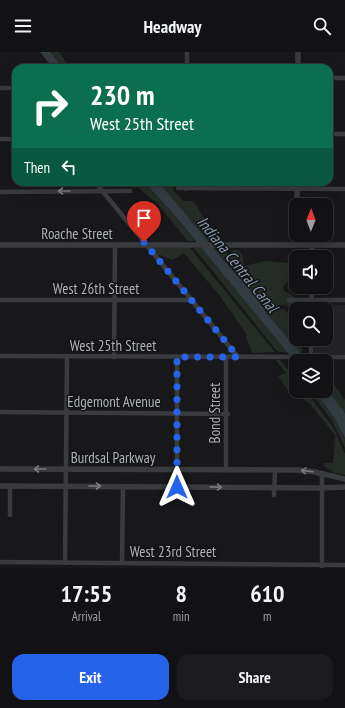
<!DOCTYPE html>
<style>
body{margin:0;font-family:"PT Sans Narrow",sans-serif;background:#1b1b1d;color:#f1f3f6;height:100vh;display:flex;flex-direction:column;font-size:15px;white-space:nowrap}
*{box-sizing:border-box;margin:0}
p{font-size:13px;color:#9c9ea0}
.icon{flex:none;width:22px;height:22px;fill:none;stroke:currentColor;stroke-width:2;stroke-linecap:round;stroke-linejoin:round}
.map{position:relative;height:516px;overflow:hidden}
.drawer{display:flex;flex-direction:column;background:#121214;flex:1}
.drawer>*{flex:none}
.top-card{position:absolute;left:12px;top:12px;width:321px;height:122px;border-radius:12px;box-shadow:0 4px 16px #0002,0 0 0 1px #313234;background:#0b6e4f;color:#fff;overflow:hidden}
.needle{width:26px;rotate:1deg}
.fabs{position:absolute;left:289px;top:146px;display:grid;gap:8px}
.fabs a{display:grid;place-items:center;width:44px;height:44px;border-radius:8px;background:#121214;box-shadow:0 4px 16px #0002,0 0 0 1px #313234;font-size:20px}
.pin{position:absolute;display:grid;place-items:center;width:34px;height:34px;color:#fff;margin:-41px -17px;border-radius:50% 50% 50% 0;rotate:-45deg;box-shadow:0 0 4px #0007}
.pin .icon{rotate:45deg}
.me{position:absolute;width:44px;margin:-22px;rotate:0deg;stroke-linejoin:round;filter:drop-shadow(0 0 3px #0008)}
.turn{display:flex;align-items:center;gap:14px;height:84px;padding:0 12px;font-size:18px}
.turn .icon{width:52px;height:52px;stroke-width:2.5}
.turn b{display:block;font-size:28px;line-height:34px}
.then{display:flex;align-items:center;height:38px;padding:0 12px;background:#0003;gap:8px;font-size:15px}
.eta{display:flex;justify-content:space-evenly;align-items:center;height:68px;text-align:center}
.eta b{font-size:24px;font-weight:800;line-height:28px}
.primary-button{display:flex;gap:8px;margin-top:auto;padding:8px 12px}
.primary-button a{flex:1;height:46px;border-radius:12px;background:#2563eb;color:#fff;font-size:16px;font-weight:800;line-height:46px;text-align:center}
.primary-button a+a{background:#1b1b1d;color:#f1f3f6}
header{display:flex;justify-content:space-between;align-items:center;height:52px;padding:0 12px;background:#121214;font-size:18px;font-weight:800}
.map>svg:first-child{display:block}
.built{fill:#242427}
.green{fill:#252c25}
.water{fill:#333c42}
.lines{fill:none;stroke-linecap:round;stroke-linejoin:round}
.minor{stroke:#3a3b3e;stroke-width:4.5}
.tertiary{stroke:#3a3b3e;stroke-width:5.5}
.oneway{stroke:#797b81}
.route{stroke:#2563eb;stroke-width:7;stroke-dasharray:0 12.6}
.labels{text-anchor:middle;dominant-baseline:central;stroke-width:3;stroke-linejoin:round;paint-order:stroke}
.street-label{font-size:15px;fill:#acb0b8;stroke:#131315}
.water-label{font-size:16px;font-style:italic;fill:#879faf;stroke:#131315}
</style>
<header><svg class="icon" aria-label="menu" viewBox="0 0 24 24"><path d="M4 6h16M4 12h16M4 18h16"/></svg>Headway<svg class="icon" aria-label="search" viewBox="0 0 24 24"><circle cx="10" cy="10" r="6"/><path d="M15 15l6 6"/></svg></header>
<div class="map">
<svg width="345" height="516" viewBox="0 0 345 516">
<rect width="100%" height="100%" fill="#18181a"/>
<!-- built -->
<path class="built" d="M314 252 345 253V302H314V287H326V257H314Z"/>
<!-- green -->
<g class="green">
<path d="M50 0H59L70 16H63Z"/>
<path d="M134 130H144L172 160 195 189H188L186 187 158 152 140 137Z"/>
<path d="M159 130H170L175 140 184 149H194L204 167V171L210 177 218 181V189H207Z"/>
<path d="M154 196H190L275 300 252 301 246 284 247 283 220 244 184 201 173 208 160 203 157 204 153 198Z"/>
<path d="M194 196H202L288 301 280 300 276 298Z"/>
<path d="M213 196H222L229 204 231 202 233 198H239L243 205 244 214 265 209 292 211V226L283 234 284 239 292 243 299 252 298 256 283 253 277 254V256L285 258 296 268V276L292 284 303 298 301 301 267 262 254 242Z"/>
<path d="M275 307 280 308 296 327V339H306L334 377 345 402V423L335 421 324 414V411H333L335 383 310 352 287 337 278 324 286 321Z"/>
<path d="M326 321 345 348V362L343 357 338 352 326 335Z"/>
<path d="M310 339H315L335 367 345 386V396L332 369Z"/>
</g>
<!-- water -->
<g class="water">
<path d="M40 0H50L63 16H53Z"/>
<path d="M144 130H159L224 209 254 242 267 262 308 309H296V311L172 160Z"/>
<path d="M326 335 338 352 343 357 345 362V386L335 367 315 339H326Z"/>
</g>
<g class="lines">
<!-- minor -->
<g class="minor">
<path d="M187 16V0"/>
<path d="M329 26H345"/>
<path d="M0 36H16"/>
<path d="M329 82H345"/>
<path d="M0 87H16"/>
<path d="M95 130 238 305"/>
<path d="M178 136 345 137"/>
<path d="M186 137V130"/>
<path d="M0 140 130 139"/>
<path d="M312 205V193"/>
<path d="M0 248H192"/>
<path d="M289 248H345"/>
<path d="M311 257 312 235"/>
<path d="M0 304 345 305"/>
<path d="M311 304V287"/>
<path d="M114 305 115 193"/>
<path d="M0 360 228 362"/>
<path d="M226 418V305"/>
<path d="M177 435V305"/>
<path d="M274 443 275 418"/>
<path d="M10 463V434"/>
<path d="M0 510 345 513"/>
<path d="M65 511 67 305"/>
<path d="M122 511 123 434"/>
<path d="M322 516V422"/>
</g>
<!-- tertiary -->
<g class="tertiary">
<path d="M298 16V0"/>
<path d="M297 153V130"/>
<path d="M0 193H345"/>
<path d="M296 193V183"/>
<path d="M0 417 297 418 315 420 345 427"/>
<path d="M0 434 318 436 345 435"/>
</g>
</g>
<!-- one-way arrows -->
<defs><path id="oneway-shaft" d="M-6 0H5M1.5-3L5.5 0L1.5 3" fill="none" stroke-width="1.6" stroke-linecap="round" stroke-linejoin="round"/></defs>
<g class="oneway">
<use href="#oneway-shaft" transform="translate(64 139) rotate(180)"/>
<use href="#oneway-shaft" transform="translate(40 417) rotate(-180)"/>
<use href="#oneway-shaft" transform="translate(307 419) rotate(-173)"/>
<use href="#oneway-shaft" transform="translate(95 434)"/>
<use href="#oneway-shaft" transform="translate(216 435) rotate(1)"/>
</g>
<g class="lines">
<!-- route -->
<path class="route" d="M144 190 238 305H177V435"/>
</g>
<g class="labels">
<!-- street labels -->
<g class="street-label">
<text x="77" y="181">Roache Street</text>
<text x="96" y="236">West 26th Street</text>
<text x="113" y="293">West 25th Street</text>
<text x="114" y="349">Edgemont Avenue</text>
<text transform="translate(214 361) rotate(-90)">Bond Street</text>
<text x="113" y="405">Burdsal Parkway</text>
<text x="173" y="499">West 23rd Street</text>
</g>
<!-- water labels -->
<g class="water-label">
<text transform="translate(238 212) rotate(51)">Indiana Central Canal</text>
</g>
</g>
</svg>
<div class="fabs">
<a><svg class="needle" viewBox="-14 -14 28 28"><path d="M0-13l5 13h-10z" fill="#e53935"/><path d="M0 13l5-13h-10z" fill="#9c9ea0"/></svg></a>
<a><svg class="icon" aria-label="sound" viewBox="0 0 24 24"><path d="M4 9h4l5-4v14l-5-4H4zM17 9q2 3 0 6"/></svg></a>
<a><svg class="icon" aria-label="search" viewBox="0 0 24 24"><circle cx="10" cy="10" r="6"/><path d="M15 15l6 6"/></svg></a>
<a><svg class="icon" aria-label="layers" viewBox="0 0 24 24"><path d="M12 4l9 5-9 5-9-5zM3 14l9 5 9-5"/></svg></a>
</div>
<div class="pin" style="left:144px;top:190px;background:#d93025"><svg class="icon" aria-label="arrive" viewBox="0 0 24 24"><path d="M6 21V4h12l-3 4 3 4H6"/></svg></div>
<svg class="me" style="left:177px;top:435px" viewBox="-20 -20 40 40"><path d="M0-17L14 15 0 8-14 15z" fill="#2563eb" stroke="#fff" stroke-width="4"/></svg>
<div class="top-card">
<div class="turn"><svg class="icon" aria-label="right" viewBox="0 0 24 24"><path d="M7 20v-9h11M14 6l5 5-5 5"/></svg><div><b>230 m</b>West 25th Street</div></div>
<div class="then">Then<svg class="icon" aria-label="left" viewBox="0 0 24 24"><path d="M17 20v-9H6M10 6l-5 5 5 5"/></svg></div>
</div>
</div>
<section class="drawer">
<div class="eta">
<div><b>17:55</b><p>Arrival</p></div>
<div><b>8</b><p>min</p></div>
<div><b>610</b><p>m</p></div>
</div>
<div class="primary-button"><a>Exit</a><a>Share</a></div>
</section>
